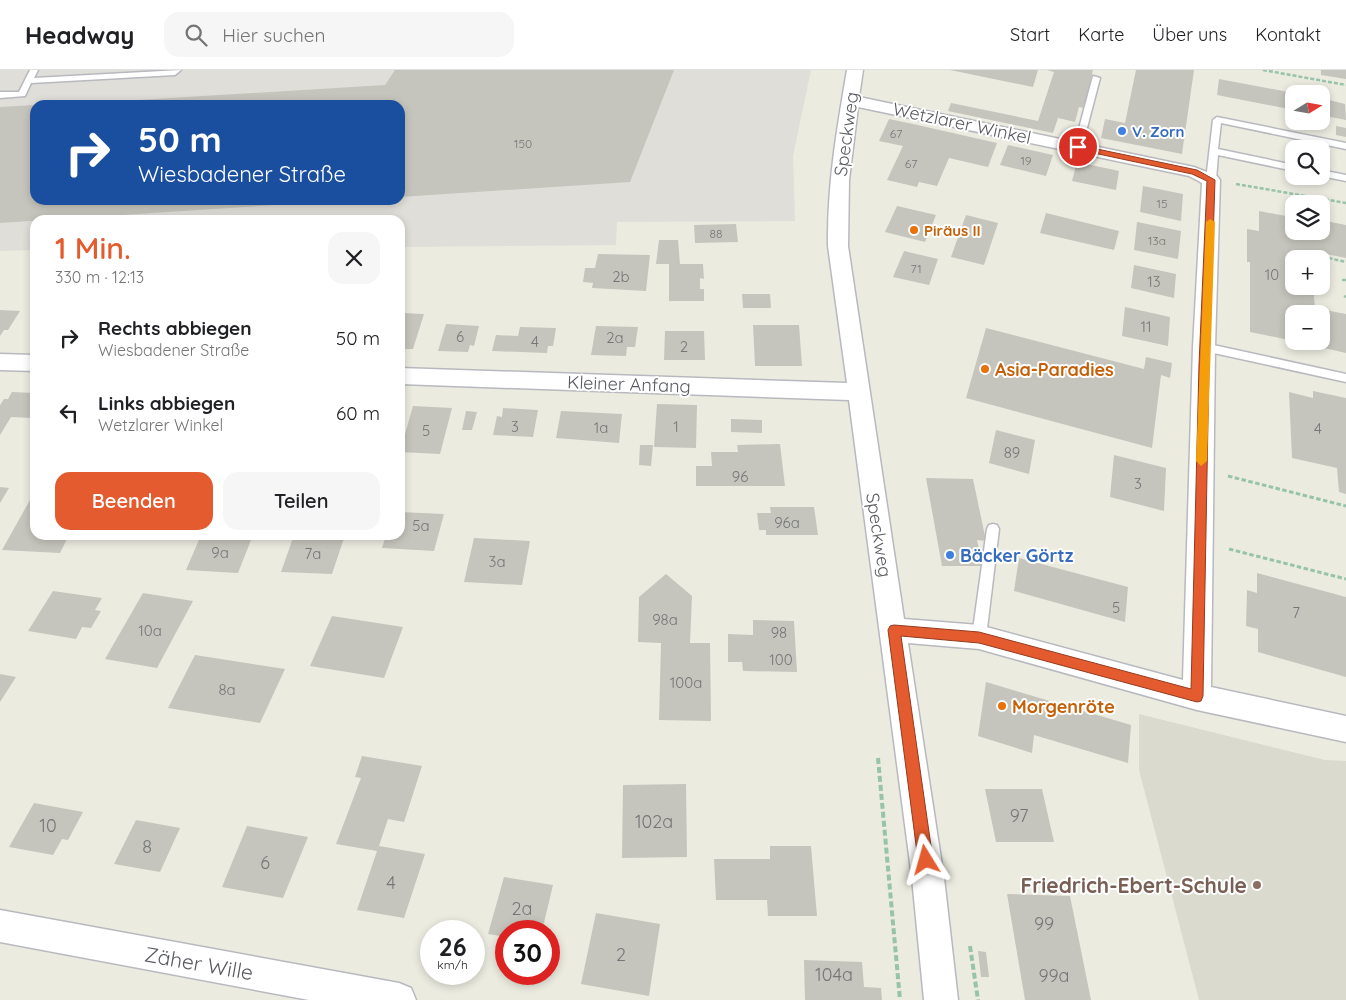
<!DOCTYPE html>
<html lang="de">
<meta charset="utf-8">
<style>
body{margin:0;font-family:Quicksand,sans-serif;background:#f6f6f6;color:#202124;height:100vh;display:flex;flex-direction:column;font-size:19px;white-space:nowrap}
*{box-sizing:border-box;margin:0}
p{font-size:16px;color:#757577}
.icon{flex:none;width:28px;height:28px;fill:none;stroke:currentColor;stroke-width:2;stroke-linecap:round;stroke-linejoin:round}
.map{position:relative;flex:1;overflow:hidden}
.details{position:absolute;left:30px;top:145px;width:375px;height:325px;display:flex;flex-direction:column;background:#fff;border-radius:15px;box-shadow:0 2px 8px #0003}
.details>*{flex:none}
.banner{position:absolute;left:30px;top:30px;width:375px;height:105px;border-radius:15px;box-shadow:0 2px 8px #0003;background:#1a4fa0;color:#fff;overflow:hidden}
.needle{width:32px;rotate:79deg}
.tools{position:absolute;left:1285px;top:15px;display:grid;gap:10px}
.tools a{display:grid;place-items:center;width:45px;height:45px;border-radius:10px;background:#fff;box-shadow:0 2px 8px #0003;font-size:25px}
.speed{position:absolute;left:420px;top:850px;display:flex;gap:10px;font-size:25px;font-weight:700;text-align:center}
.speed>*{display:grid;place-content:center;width:65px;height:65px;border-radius:50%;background:#fff;box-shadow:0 2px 8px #0003;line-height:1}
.speed small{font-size:12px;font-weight:400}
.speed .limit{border:8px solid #d22;background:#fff;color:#111}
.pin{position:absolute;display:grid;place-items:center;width:42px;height:42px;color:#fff;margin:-21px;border:2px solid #fff;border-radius:50%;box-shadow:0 1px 5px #0007}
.me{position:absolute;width:55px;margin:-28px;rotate:352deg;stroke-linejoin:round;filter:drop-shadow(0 0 4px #0008)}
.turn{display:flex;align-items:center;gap:18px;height:105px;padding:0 25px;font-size:22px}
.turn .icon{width:65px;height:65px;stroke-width:2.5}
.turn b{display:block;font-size:35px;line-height:42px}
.round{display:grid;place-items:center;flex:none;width:52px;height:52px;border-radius:15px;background:#f6f6f6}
.head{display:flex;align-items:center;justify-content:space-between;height:85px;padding:0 25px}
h1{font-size:30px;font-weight:600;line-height:38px;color:#e35b2f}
.cta{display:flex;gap:10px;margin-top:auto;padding:10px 25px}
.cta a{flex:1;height:58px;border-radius:15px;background:#e35b2f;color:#fff;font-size:20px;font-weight:600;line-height:58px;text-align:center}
.cta a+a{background:#f6f6f6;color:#202124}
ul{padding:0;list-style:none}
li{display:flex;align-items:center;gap:15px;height:75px;padding:0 25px}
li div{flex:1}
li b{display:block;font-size:19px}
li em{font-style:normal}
header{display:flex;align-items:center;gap:30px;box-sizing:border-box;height:70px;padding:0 25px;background:#fff;border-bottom:1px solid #e0e0e0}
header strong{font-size:24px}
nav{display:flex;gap:28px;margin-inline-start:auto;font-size:18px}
.search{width:350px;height:45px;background:#f6f6f6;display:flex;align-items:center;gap:12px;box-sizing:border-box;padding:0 18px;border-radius:15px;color:#757577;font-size:19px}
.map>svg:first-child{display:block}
.industrial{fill:#dfded8;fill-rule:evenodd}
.education{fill:#dbdace}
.building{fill:#c6c5bd}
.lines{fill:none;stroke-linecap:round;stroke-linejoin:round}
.service-casing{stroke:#b8b9bf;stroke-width:3}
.minor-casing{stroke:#b8b9bf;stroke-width:3}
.path-far2{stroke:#96c3aa;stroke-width:2.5;stroke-dasharray:4 2;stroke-linecap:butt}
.path-far1{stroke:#96c3aa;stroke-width:3;stroke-dasharray:4.5 2.5;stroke-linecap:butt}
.path{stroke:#96c3aa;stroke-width:4;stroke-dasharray:6 3;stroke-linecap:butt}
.service{fill:#fff;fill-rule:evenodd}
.minor{fill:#fff;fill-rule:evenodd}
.route{fill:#e35b2f;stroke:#943b1f}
.slow{fill:#f59e0b}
.shop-dot{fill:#3f7fe0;stroke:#fff;stroke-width:2}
.food-dot{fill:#e8710a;stroke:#fff;stroke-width:2}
.education-dot{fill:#8d6e63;stroke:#fff;stroke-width:2}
.labels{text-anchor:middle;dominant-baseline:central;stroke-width:4;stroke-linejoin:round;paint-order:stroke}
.far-number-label{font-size:12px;fill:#747678}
.far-shop-label{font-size:15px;font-weight:bold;fill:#366cbe;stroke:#fff;text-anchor:start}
.far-food-label{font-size:15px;font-weight:bold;fill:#c56008;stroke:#fff;text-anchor:start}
.number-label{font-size:15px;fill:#747678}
.street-label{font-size:18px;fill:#595b61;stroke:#fff}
.food-label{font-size:18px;font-weight:bold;fill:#c56008;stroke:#fff;text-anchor:start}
.shop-label{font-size:18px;font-weight:bold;fill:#366cbe;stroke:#fff;text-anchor:start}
.near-number-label{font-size:18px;fill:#747678}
.near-education-label{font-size:21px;font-weight:bold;fill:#785e54;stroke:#fff;text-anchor:end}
.near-street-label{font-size:21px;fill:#595b61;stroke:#fff}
</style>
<header>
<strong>Headway</strong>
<div class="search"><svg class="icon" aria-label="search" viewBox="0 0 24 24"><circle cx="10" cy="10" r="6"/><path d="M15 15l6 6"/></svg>Hier suchen</div>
<nav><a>Start</a><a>Karte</a><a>Über uns</a><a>Kontakt</a></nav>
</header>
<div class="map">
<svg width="1346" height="930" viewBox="0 0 1346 930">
<rect width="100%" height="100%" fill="#ecebe0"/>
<!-- industrial -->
<path class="industrial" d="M0 0H811L793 86 795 151 617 152 616 175 400 177V150H35V180L0 181ZM35 35H400V130H35Z"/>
<!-- education -->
<path class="education" d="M1139 644 1325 690 1346 691V930H1199L1139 700Z"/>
<!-- building -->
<g class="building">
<path d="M395 0H674L630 112 400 127V35H56L385 15Z"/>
<path d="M950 0H1038L1033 17Z"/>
<path d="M1047 0H1093L1084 38 1079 37 1075 52 1058 48 1053 63 948 41 951 33 1038 51 1054 2Z"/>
<path d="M1136 0H1194L1182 84 1101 68 1105 49 1125 53Z"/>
<path d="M1321 0H1346V9L1321 5Z"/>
<path d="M1219 9 1294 23V40L1217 25Z"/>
<path d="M1321 28 1345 34 1346 50 1321 45Z"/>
<path d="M35 35V130L336 131 0 153V37Z"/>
<path d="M889 49 913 54 997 73 988 97 949 88 937 116 919 112 917 117 887 110 903 76 879 71Z"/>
<path d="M1336 56 1346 58V67L1336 65Z"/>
<path d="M1008 75 1053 85 1046 106 1000 95Z"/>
<path d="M1077 92 1119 101 1116 120 1072 111Z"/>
<path d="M1143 116 1183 124 1181 151 1140 142Z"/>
<path d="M897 136 936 145 925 172 885 162Z"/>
<path d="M1259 141 1286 146V144L1294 145V161H1321V150L1346 155V188L1311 181 1312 189H1294V216H1313L1315 238 1346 244V283L1298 272 1321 271V244H1294V271L1250 262V192H1247V159L1259 161Z"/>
<path d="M1046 143 1119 161 1114 180 1040 163Z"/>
<path d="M966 145 998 153 984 195 951 187Z"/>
<path d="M1137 152 1181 161 1178 189 1134 180Z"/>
<path d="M736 154 738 172 695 173 694 155Z"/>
<path d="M659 170H678L680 194H703L704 209 700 208V219H704V231H669V194H656Z"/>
<path d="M904 181 938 189 929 215 893 207Z"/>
<path d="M598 184 650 185 646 221 592 218 593 213 583 212 585 198H595Z"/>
<path d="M1134 195 1176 204 1174 228 1131 218Z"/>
<path d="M742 224H770L771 238H743Z"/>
<path d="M1125 237 1170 247 1168 276 1122 266Z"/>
<path d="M0 240 20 241 8 260H4L0 266Z"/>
<path d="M402 243 424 244 413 279H400V250Z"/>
<path d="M446 254 479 256 474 276 470 275 468 282 438 281Z"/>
<path d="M753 255H799L802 296H755Z"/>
<path d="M596 256 638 257 635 277H627L626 286 591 285Z"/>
<path d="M520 257 556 258 553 276H548L547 283 492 281 496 265 518 266Z"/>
<path d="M986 258 1144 299 1146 287 1172 293 1170 308 1161 305 1152 378 966 328Z"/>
<path d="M665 261H704L705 290H664Z"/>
<path d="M1313 321 1346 328V424L1339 422 1337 398 1292 388 1289 322 1313 328Z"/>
<path d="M12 322 35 323V344L31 348 11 347 0 365V335L4 329H8Z"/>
<path d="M657 334 697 335 696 378 654 377Z"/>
<path d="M413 336 452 338 440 384 400 382Z"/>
<path d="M503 338 538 340 533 367 493 365 497 346 502 347Z"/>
<path d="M466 341 477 342 472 360H462Z"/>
<path d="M561 341 622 344 619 373 556 368Z"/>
<path d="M731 349 762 350V363L731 362Z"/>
<path d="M996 360 1035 370 1029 404 989 393Z"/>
<path d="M780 374 785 416H696V396H712L711 382H738L737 375Z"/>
<path d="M640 375H653L651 396 639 395Z"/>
<path d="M1114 385 1166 398 1164 441 1110 427Z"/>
<path d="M926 408 973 409 986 471 977 470 983 496H942Z"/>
<path d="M0 417 9 418 0 433Z"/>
<path d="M30 430H35V465H69L60 483 2 480Z"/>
<path d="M770 437H814L818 465H766V460H759L757 443H771Z"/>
<path d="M400 442 444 444 434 481 382 478 386 465H400Z"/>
<path d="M201 465H253L238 503 186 500Z"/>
<path d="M294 465H345L332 504 281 502Z"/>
<path d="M474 468 530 471 522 515 464 512Z"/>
<path d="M1019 488 1128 517 1125 552 1014 521Z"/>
<path d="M1257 503 1346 527V607L1258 582V559L1246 556 1247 520 1257 523Z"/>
<path d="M666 504 692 526 690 573H710L711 651 659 650 661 573 638 572 639 527Z"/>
<path d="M53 521 102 528 95 540 101 541 91 558 82 557 76 569 28 561Z"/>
<path d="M143 523 193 531 157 598 105 589Z"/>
<path d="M332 546 403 557 384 608 310 596Z"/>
<path d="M753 550 794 551 797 602 743 601 742 592H728V564L753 565Z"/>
<path d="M195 585 285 599 260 653 168 638Z"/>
<path d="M0 604 16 607 0 632Z"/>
<path d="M986 612 1131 655 1128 693 1034 665 1032 683 978 666Z"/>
<path d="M362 686 422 696 404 752 388 749 379 776 425 784 404 848 357 840 377 781 336 774 361 708 355 707Z"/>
<path d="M686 714 687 787 622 788 623 715Z"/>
<path d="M985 719H1042L1054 772H996Z"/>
<path d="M34 733 83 742 68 770 62 769 53 785 9 777Z"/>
<path d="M136 750 180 758 160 802 114 794Z"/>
<path d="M247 756 308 767 283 828 222 817Z"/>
<path d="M770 776H811L817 846H768L767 830H716L714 789H770Z"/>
<path d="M504 807 553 815 542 861H506V867L488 864Z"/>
<path d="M1007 824 1070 826 1091 930H1025Z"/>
<path d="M596 843 660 854 649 926 581 914Z"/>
<path d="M978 881 986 882 989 907H981Z"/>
<path d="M804 890 862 892 864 917 881 918 882 930H805Z"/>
</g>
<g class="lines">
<defs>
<g id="service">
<path d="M30 0H38L34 8 181 0 175 5 31 13 25 26 0 28V22H19Z"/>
<path d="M1093 6 1100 8 1082 77 1078 80 1074 77Z"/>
<path d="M1217 47 1346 73V79L1221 53 1218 79 1294 95V101L1218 85 1216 110 1211 113 1206 110 1213 50Z"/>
<path d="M1321 100 1346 105V111L1321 106Z"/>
<path d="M1204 273 1346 304V312L1200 280 1199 277 1200 274Z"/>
<path d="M993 454 997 455 999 459 986 567 984 571 979 573 974 571 972 567 987 459 989 455Z"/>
</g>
<g id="minor">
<path d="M847 0H863L859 27 1194 97 1217 106 1220 110 1215 277 1211 617 1346 646V672L1197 640 979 579 908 573 944 808 958 930H924L912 808 849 330 400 314V298L847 313 828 176C827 116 837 58 847 0ZM858 37 1189 106 1202 113 1193 277 1183 610 979 555 904 549 848 176 849 110Z"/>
<path d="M0 284 35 285V301L0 300Z"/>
<path d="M0 840 399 913 411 918 416 930H309L0 872Z"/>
</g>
</defs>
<!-- service casing -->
<use href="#service" class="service-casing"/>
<!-- minor casing -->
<use href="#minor" class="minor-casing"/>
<!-- path-far2 -->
<g class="path-far2">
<path d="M1263 0 1346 15"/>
<path d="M1236 114 1346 133"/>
<path d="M1311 184 1346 192"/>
<path d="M1342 210H1346"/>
<path d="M1344 226 1346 227"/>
</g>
<!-- path-far1 -->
<g class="path-far1">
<path d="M1228 406 1346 436"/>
<path d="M1229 479 1346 509"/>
</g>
<!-- path -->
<g class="path">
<path d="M878 688 900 930"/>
<path d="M970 876 978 930"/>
</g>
<!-- service -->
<use href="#service" class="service"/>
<!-- minor -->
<use href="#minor" class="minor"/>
</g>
<!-- route -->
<path class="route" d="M1078 75 1197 100 1215 110 1209 295 1203 626 1201 631 1197 632 979 573 901 566 933 790 931 795 926 797 920 795 918 790 888 560 890 556 894 555 979 562 1191 619 1199 295 1207 111 1192 104 1075 79 1074 77Z"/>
<!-- slow -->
<path class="slow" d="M1210 149 1215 152 1207 391 1201 396 1196 391 1206 152Z"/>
<!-- markers -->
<g class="shop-dot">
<circle cx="1122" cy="61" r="5"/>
<circle cx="950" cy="485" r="5"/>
</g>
<g class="food-dot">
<circle cx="914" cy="160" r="5"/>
<circle cx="985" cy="299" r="5"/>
<circle cx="1002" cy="636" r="5"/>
</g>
<circle class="education-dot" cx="1257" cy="815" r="5"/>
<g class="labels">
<!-- far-number labels -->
<g class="far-number-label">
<text x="896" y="63">67</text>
<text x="523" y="73">150</text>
<text x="1026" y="90">19</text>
<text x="911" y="93">67</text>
<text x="1162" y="133">15</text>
<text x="716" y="163">88</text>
<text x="1157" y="170">13a</text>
<text x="916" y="198">71</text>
</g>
<!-- far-shop labels -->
<g class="far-shop-label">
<text x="1132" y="61">V. Zorn</text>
</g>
<!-- far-food labels -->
<g class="far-food-label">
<text x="924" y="160">Piräus II</text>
</g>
<!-- number labels -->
<g class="number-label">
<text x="1272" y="204">10</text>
<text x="621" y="206">2b</text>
<text x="1154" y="211">13</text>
<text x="1146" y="256">11</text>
<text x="460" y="266">6</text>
<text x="615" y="267">2a</text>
<text x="535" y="271">4</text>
<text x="684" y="276">2</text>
<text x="515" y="356">3</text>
<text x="676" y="356">1</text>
<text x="601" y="357">1a</text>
<text x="1318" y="358">4</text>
<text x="426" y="360">5</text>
<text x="1012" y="382">89</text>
<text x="740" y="406">96</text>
<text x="1138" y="413">3</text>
<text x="787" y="452">96a</text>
<text x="421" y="455">5a</text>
<text x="220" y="482">9a</text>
<text x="313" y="483">7a</text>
<text x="497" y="491">3a</text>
<text x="1116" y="537">5</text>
<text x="1296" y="542">7</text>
<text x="665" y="549">98a</text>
<text x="150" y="560">10a</text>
<text x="779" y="562">98</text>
<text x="781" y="589">100</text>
<text x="686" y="612">100a</text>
<text x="227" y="619">8a</text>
</g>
<!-- street labels -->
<g class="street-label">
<text transform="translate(962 53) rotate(12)">Wetzlarer Winkel</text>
<text transform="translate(846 64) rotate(-82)">Speckweg</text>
<text transform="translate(629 314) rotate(2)">Kleiner Anfang</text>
<text transform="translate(879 465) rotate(81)">Speckweg</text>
</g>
<!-- food labels -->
<g class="food-label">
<text x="995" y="299">Asia-Paradies</text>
<text x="1012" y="636">Morgenröte</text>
</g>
<!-- shop labels -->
<g class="shop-label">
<text x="960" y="485">Bäcker Görtz</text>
</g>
<!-- near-number labels -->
<g class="near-number-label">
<text x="1019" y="745">97</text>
<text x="654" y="751">102a</text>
<text x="48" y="755">10</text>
<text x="147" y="776">8</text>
<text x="265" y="792">6</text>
<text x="391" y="812">4</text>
<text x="522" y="838">2a</text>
<text x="1044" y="853">99</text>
<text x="621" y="884">2</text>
<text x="834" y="904">104a</text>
<text x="1054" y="905">99a</text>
</g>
<!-- near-education labels -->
<g class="near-education-label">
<text x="1247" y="815">Friedrich-Ebert-Schule</text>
</g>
<!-- near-street labels -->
<g class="near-street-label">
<text transform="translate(199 893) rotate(10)">Zäher Wille</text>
</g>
</g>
</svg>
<div class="tools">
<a><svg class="needle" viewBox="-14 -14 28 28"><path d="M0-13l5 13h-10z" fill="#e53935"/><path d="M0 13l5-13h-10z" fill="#757577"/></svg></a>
<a><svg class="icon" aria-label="search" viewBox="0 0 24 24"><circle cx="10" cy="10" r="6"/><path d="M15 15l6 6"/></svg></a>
<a><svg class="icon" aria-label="layers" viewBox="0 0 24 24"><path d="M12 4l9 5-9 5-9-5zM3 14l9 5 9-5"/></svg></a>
<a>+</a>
<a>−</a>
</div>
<div class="speed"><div>26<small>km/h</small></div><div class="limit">30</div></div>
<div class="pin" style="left:1078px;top:77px;background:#d93025"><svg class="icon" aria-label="arrive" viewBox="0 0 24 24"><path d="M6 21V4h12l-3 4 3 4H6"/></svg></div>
<svg class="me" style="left:926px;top:790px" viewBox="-20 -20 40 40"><path d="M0-17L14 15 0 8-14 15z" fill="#e35b2f" stroke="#fff" stroke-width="4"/></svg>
<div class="banner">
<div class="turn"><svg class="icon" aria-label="right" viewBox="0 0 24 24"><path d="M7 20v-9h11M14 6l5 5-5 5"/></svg><div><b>50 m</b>Wiesbadener Straße</div></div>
</div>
<section class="details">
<div class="head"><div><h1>1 Min.</h1><p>330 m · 12:13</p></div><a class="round"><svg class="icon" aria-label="close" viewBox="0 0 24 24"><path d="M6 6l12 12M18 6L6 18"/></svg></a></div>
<ul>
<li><svg class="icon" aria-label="right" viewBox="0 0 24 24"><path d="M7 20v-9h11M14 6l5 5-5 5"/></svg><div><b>Rechts abbiegen</b><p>Wiesbadener Straße</p></div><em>50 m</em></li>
<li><svg class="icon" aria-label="left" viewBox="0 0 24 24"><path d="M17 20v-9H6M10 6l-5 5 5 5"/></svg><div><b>Links abbiegen</b><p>Wetzlarer Winkel</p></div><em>60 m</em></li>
</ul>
<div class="cta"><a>Beenden</a><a>Teilen</a></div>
</section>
</div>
